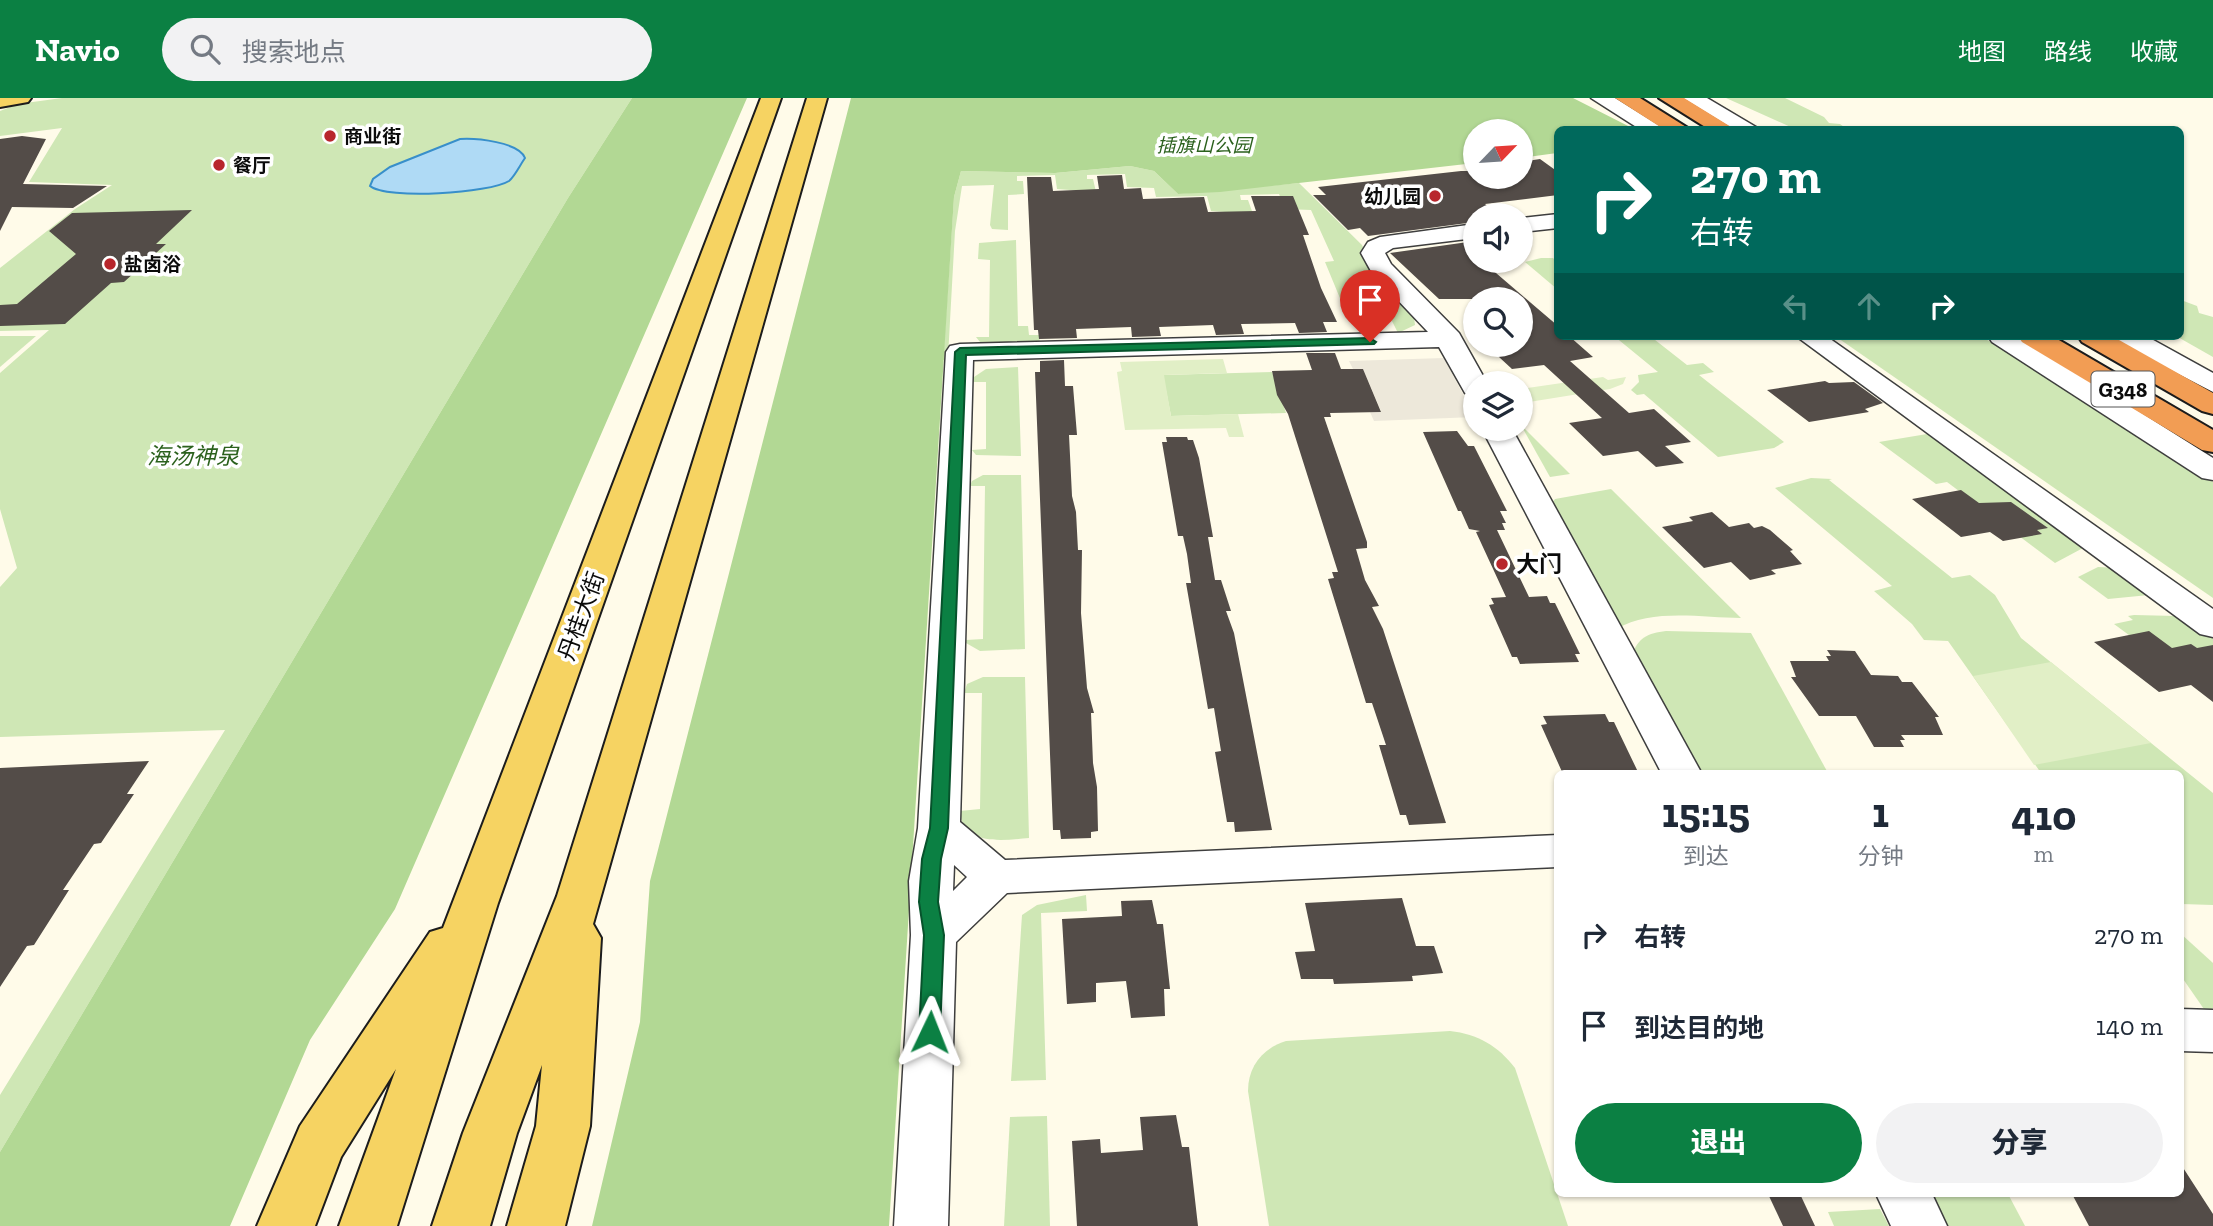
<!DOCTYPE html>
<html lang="zh">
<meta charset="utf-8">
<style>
body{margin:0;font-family:"Zilla Slab","Noto Sans SC",serif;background:#f2f2f3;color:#1f2937;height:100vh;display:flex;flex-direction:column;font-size:26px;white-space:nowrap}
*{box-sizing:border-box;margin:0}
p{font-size:23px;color:#747a83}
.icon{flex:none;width:38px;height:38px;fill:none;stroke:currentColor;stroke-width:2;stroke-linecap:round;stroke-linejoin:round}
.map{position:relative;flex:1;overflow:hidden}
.panel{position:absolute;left:1554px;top:672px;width:630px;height:427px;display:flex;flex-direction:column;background:#fff;border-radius:10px;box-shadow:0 2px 5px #0004}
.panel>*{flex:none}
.banner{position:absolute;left:1554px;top:28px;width:630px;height:214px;border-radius:10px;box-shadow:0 2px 5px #0004;background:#00695c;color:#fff;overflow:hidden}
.needle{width:46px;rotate:65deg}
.tools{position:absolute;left:1463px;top:21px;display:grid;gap:14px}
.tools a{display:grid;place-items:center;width:70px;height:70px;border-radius:50%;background:#fff;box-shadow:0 2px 5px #0004;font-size:35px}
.pin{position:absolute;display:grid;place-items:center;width:60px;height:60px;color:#fff;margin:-72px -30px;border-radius:50% 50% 50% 0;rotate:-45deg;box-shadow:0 0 7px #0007}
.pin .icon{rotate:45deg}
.me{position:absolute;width:77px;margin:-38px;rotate:2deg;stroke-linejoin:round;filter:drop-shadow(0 0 5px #0008)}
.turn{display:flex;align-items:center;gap:24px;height:147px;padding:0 21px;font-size:32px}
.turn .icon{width:91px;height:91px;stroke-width:2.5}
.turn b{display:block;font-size:49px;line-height:60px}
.lanes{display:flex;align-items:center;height:66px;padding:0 21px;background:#0003;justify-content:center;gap:35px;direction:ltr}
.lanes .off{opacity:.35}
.eta{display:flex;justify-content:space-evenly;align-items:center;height:119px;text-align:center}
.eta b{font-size:42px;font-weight:800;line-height:49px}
.cta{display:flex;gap:14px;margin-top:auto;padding:14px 21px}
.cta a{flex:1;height:80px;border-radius:42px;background:#0b8043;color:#fff;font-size:28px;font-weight:800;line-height:80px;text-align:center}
.cta a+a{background:#f2f2f3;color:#1f2937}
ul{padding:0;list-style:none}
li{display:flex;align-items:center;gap:21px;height:91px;padding:0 21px}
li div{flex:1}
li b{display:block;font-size:26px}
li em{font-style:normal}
header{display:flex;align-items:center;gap:42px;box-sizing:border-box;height:98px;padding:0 35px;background:#0b8043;color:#fff}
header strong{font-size:33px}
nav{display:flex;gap:38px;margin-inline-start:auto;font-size:24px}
.search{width:490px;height:63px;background:#f2f2f3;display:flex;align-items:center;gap:18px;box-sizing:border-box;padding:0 24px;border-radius:38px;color:#747a83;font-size:26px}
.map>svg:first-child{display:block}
.green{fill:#cfe7b5}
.forest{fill:#b2d894}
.pitch{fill:#e1efc6}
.plaza{fill:#ede8da}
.water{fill:#afdaf5;stroke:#388fca;stroke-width:2}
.building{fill:#534c48}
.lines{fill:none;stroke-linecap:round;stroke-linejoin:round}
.minor-casing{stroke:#3e3e3e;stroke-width:3}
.major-casing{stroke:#1c1c1c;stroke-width:4}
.highway-casing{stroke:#1c1c1c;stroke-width:4}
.minor{fill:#fff;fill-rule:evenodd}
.major{fill:#f6d362;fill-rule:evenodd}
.highway{fill:#f29d54;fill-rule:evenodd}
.route{fill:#0b8043;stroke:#07532c;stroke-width:2}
.poi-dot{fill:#b8262c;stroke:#fff;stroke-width:2.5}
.labels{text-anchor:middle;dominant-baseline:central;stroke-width:7;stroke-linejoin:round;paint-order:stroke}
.far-poi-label{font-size:19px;font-weight:bold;fill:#0b0b0b;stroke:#fff;text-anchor:start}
.far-park-label{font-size:19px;font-style:italic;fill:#2b611d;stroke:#fff}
.shield{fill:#fff;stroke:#545454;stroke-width:2}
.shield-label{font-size:21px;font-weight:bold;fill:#0b0b0b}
.park-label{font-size:23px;font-style:italic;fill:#2b611d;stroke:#fff}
.poi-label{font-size:23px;font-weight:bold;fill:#0b0b0b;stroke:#fff;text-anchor:start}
.street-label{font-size:23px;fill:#0b0b0b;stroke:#fff}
</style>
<header>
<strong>Navio</strong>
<div class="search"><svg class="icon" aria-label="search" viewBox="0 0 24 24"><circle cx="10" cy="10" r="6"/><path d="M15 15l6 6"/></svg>搜索地点</div>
<nav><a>地图</a><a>路线</a><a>收藏</a></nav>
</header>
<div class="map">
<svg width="2213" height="1128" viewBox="0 0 2213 1128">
<rect width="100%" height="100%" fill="#fffbe9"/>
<!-- green -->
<g class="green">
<path d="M62 0H632L568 100 0 1054V997L225 632 0 639V489L17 470 0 411V275L49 232 0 233V170L75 111 112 87 29 84 62 30 0 38V13L18 6Z"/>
<path d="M1726 0H1785L1824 19 1829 25 1840 26 1847 31H1795Z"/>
<path d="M1130 68 1154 73 1178 96 1299 85 1362 147 1377 180 1414 219 1415 227 1398 235 1391 221 1349 222 1325 164 1334 163 1311 112 1285 111 1279 96 1240 97 1241 102H1248L1253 116 1211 113 1207 98 1156 99 1154 90 1127 89 1125 76 1087 77V81H1093L1096 94 1057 91 1055 77 1017 78V83H1023L1024 96 1008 97V132L992 131 990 127 994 87 962 88 955 133 948 259 952 262H943L954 99 961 73 1055 75Z"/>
<path d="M1016 142 1018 228H1028L1029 237H1039L1040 245 980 244 976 239H989L990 162 978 161 979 145Z"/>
<path d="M1541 160H1553L1557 164V191L1525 164Z"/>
<path d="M2181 202 2197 208 2199 215 2213 219V259L2176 238H2180Z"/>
<path d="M0 238H36L0 269Z"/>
<path d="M1614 238H1650L1687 267 1703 265 1714 274 1699 277 1784 344 1774 350 1718 359 1644 296 1637 297 1631 292 1639 284 1638 277 1658 274Z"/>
<path d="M1835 238H1981L2213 384V500Z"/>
<path d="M1018 269 1021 358 976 357 972 352 986 351V284H972L974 279 986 271Z"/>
<path d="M1272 274 1286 315 1171 318 1163 277Z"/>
<path d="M1521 327 1570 376 1550 379Z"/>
<path d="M1933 335 2083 446V450L2055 465 1947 384 1936 386 1879 344Z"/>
<path d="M983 377H1021L1025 551 980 553 966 545V542L983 541 985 388H970L972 383Z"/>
<path d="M1811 380 1832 381 1829 382 1952 480 1970 477 1995 497 2021 540 2213 695V807L2181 806 2180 676 2041 675 1948 543 1924 542 1912 526 1874 493 1892 488 1775 390Z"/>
<path d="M1611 391 1741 520C1702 520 1651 510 1617 531L1552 405 1555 401Z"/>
<path d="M2098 469 2119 470 2149 497 2108 501 2078 479Z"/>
<path d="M2134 517 2176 518 2213 537V599L2114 526 2133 522 2128 518Z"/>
<path d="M1666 533 1751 535 1828 675H1696L1632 558C1637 540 1648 535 1666 533Z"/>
<path d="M983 579H1025L1029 740C1004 742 962 749 960 713L980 711 982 595H964L967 586Z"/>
<path d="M1086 797 1087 813 1041 815 1046 982 1011 983 1022 817 1037 807Z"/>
<path d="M2180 835 2213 865V910L2206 914 2181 878Z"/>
<path d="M1450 933C1478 936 1498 948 1515 970L1568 1128H1269L1248 993C1248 968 1263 950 1286 943Z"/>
<path d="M1047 1018 1050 1128H1004L1010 1019Z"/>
<path d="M1924 1096H2008L2025 1128H1942Z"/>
<path d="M1880 1111 1889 1128H1834L1828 1114Z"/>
</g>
<!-- forest -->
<g class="forest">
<path d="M632 0H747L395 811 310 942 230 1128H0V1054L568 100Z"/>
<path d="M851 0H1573L1634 31 1558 32 1557 55 1521 60V33H1475V65L1220 94 1178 96 1154 73 1130 68 1055 75 961 73 954 99 889 1128H592L640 924 650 783Z"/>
</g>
<!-- pitch -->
<g class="pitch">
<path d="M1223 261 1227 275 1164 277 1171 318 1238 316 1244 339H1229L1226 330 1125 332 1117 274 1122 273 1120 264Z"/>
<path d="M1603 279 1608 282 1626 279 1623 286 1610 291 1529 304 1521 296V291Z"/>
<path d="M2051 564 2151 645 2034 667 1973 578Z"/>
</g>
<!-- plaza -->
<path class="plaza" d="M1444 260 1475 319 1374 323 1370 314 1381 313 1363 271H1353L1349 263Z"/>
<!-- water -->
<path class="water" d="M460 41C476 40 519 44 525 60 520 67 515 78 509 83 490 95 387 102 370 88L373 81 390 69Z"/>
<!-- building -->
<g class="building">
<path d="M22 38 46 41 23 86 107 88 73 110 12 109 0 133V41Z"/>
<path d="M1540 61 1558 74V97L1485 106 1498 117H1475V124L1368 138 1360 130 1348 132 1313 97H1326L1318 89 1461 73H1475V79H1521V64Z"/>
<path d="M1122 77 1124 91 1141 90 1143 101 1204 99 1208 114 1256 113 1251 98H1293L1309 137H1303L1321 190 1337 224H1323L1327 234 1299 235 1295 225 1241 226 1244 236 1216 237 1213 227 1159 229 1161 238 1132 239 1131 229 1076 231 1077 240 1039 241 1038 232H1034L1027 79H1051L1053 93 1099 91 1097 78Z"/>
<path d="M192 112 156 146H166L124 184 111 185 65 226 0 228V207L17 206 76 156 49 133 72 115Z"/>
<path d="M1475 143V163H1482L1558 228V238H1569L1593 259 1570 263 1629 315 1654 311 1691 344 1665 348 1684 365 1656 369 1638 353 1603 358 1569 325 1602 320 1544 267 1512 271 1486 247H1521V201H1439L1390 155Z"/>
<path d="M1306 255H1335L1341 271H1363L1381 314 1330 315 1331 319H1324L1367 444V450L1356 451 1365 482 1379 508 1372 509 1383 531 1446 725 1409 727 1406 717H1400L1379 647H1386L1372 605H1366L1344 533 1328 481 1334 480 1332 474H1338L1288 316 1277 297 1272 273 1312 272Z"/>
<path d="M1064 262 1065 288H1073L1077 337H1069L1072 398 1076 414 1078 452H1082L1081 515 1087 590 1094 615H1091L1093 665 1097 689 1098 733 1091 734V740L1061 741 1060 732H1053L1035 274H1040V263Z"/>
<path d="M1825 283 1829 285 1854 284 1883 305 1865 311 1869 314 1809 324 1767 292Z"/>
<path d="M1457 333 1468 348H1474L1507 413H1500L1506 425H1502L1505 432H1497L1529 499 1547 498 1550 505H1555L1580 556H1575L1579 564 1520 566 1517 559H1512L1489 507 1494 506 1491 500 1506 499 1476 434 1480 433 1469 431 1461 413H1458L1423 334Z"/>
<path d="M1166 339H1187L1188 342H1193L1199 360 1213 439H1208L1215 482H1221L1231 513H1226L1234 535 1272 732 1235 734 1234 724H1227L1215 654 1221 653 1214 610 1208 611 1186 485H1191L1187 456 1183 438H1178L1162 344H1167Z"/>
<path d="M1961 392 1979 405 2011 404 2048 430 2037 432 2042 436 2003 443 1990 434 1961 439 1912 401Z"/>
<path d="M1712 414 1729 429 1749 425 1754 430 1762 428 1770 432 1793 452 1790 453 1802 466 1771 472 1776 476 1750 482 1731 464 1704 470 1662 429 1693 423 1689 419Z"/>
<path d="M2149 533 2172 550 2191 546 2197 550 2213 547V604L2191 587 2159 594 2094 544Z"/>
<path d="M1827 552 1855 553 1871 577 1898 578 1902 584H1912L1939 619H1935L1943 637H1901L1905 642H1900L1904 649H1874L1856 618H1819L1791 579H1796L1790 563H1829L1826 558H1831Z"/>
<path d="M1605 616 1609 624H1614L1639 676H1563L1541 627 1547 626 1543 618Z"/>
<path d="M149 663 127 696H134L101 745 94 746 63 792H69L34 847 27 848 0 889V670Z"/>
<path d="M1402 800 1416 848H1434L1443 875 1412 878 1413 883 1366 885 1334 886 1333 881H1301L1295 854 1315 853 1305 805Z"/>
<path d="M1152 802 1157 826H1163L1170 891H1164L1165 918 1131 920 1126 883 1096 885V904L1067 906 1062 821 1122 818 1121 803Z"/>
<path d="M1176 1017 1182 1049H1189L1198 1128H1077L1072 1043 1100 1041 1101 1055 1143 1052 1140 1019Z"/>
<path d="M2180 1065 2213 1116V1128H2089L2072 1096H2180Z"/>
<path d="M1768 1096H1800L1815 1128H1783Z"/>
</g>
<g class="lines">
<defs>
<g id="minor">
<path d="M1591 0H1615L1666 32H1641Z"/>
<path d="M1683 0H1707L1761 32H1735Z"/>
<path d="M1558 116V130L1521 134V120Z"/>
<path d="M1475 126V140L1393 150 1385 155 1391 166 1459 235 1487 285H1475V297L1465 295 1439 249 973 262 960 724 1005 762 1558 737V769L1007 795 956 844 948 1128H894L911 837 909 783 918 730 946 254 950 248 960 246 1428 234 1372 175 1361 155 1368 144 1380 139ZM954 767 967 779 953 793Z"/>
<path d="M1796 238H1826L2213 511V539L2200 536Z"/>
<path d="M1988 238H2019L2213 360V382L2202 380 1992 244Z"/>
<path d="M2113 238H2146L2213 275V294L2117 244Z"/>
<path d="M1482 331H1512L1702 676H1662Z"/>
<path d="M2180 911 2213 912V954L2180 953Z"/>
<path d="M1876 1096H1932L1947 1128H1891Z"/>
</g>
<g id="major">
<path d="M0 0H31L28 4 0 9Z"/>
<path d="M761 0H781L498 805 397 1128H339L396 971 341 1059 315 1128H257L300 1028 430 834 443 830Z"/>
<path d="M807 0H827L593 826 601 840 590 1028 565 1128H507L536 1028 542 967 517 1035 490 1128H432L463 1035 557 798Z"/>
</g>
<g id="highway">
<path d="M1615 0H1640L1691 32H1665Z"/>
<path d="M1659 0H1684L1736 32H1710Z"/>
<path d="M2018 238H2052L2213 332V354L2202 352 2022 244Z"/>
<path d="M2078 238H2112L2213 295V316L2202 313 2082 244Z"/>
</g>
</defs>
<!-- minor casing -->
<use href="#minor" class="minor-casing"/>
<!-- major casing -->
<use href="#major" class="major-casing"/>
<!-- highway casing -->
<use href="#highway" class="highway-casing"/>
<!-- minor -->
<use href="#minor" class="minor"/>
<!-- major -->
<use href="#major" class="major"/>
<!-- highway -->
<use href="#highway" class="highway"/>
</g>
<!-- route -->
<path class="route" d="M1370 240 1376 244 1374 246 966 257 948 730 941 761 938 804 944 837 940 934 937 941 930 943 922 941 919 934 924 837 919 804 922 761 930 730 955 254 960 250Z"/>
<!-- markers -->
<g class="poi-dot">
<circle cx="330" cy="38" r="7"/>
<circle cx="219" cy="67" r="7"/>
<circle cx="1435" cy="98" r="7"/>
<circle cx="110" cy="166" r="7"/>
<circle cx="1502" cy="466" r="7"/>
</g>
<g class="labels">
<!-- far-poi labels -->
<g class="far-poi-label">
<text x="344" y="38">商业街</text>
<text x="233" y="67">餐厅</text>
<text x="1421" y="98" text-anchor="end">幼儿园</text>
<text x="124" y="166">盐卤浴</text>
</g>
<!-- far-park labels -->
<g class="far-park-label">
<text x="1204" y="47">插旗山公园</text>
</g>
<!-- shield labels -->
<rect class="shield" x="2091.5" y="273.5" width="63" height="35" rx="5"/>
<g class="shield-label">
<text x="2123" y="291">G348</text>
</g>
<!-- park labels -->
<g class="park-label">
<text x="193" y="358">海汤神泉</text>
</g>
<!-- poi labels -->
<g class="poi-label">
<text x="1516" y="466">大门</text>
</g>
<!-- street labels -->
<g class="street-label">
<text transform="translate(581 518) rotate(-70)">丹桂大街</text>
</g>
</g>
</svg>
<div class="tools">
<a><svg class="needle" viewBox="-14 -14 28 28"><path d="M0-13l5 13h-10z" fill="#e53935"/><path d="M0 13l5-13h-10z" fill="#747a83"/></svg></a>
<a><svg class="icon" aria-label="sound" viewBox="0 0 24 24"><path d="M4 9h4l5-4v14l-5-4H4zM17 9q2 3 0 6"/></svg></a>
<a><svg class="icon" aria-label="search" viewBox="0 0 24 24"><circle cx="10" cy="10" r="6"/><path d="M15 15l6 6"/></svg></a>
<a><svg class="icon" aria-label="layers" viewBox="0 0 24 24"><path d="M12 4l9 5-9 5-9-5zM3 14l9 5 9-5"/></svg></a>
</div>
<div class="pin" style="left:1370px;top:244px;background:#d93025"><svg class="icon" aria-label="arrive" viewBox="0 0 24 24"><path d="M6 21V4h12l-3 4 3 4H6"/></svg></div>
<svg class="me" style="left:930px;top:934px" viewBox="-20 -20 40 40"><path d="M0-17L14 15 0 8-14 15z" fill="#0b8043" stroke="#fff" stroke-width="4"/></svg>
<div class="banner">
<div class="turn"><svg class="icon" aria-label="right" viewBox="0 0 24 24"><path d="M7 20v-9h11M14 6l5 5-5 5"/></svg><div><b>270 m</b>右转</div></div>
<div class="lanes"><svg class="icon off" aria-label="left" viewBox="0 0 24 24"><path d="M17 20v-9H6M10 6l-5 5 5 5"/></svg><svg class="icon off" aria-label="ahead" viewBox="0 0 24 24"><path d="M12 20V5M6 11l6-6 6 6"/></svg><svg class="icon" aria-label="right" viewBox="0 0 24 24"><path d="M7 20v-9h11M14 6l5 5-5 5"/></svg></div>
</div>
<section class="panel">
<div class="eta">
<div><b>15:15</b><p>到达</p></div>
<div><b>1</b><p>分钟</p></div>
<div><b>410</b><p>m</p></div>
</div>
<ul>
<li><svg class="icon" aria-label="right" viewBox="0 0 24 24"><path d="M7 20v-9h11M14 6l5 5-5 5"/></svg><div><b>右转</b></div><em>270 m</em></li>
<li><svg class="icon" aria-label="arrive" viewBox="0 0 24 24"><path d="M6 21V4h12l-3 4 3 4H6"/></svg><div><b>到达目的地</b></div><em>140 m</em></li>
</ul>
<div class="cta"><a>退出</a><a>分享</a></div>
</section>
</div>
